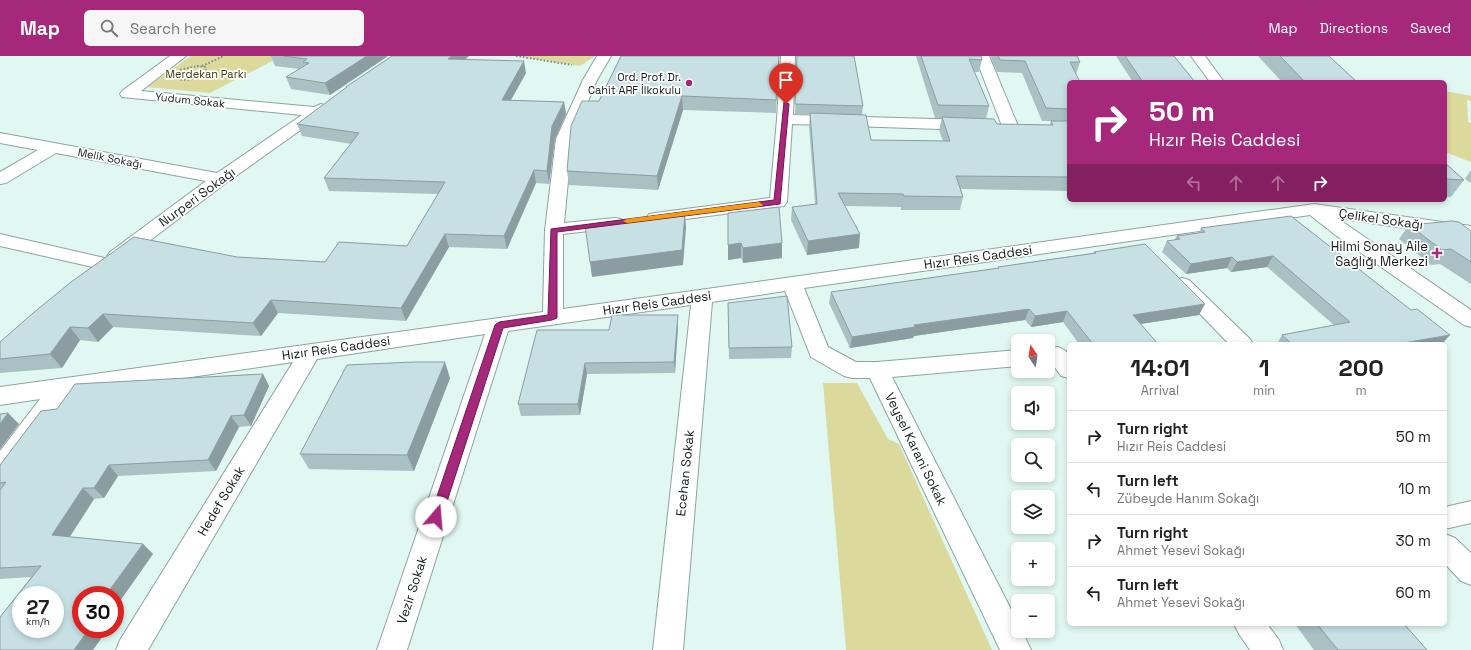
<!DOCTYPE html>
<meta charset="utf-8">
<style>
body{margin:0;font-family:"Space Grotesk",sans-serif;background:#f6f6f6;color:#222;height:100vh;display:flex;flex-direction:column;font-size:15px;white-space:nowrap}
*{box-sizing:border-box;margin:0}
p{font-size:13px;color:#767676}
.icon{flex:none;width:22px;height:22px;fill:none;stroke:currentColor;stroke-width:2;stroke-linecap:round;stroke-linejoin:round}
.map{position:relative;flex:1;overflow:hidden}
.details{position:absolute;left:1067px;top:286px;width:380px;height:284px;display:flex;flex-direction:column;background:#fff;border-radius:6px;box-shadow:0 2px 6px #0003}
.details>*{flex:none}
.guide{position:absolute;left:1067px;top:24px;width:380px;height:122px;border-radius:6px;box-shadow:0 2px 6px #0003;background:#a5287b;color:#fff;overflow:hidden}
.needle{width:26px;rotate:347deg}
.tools{position:absolute;left:1011px;top:278px;display:grid;gap:8px}
.tools a{display:grid;place-items:center;width:44px;height:44px;border-radius:6px;background:#fff;box-shadow:0 2px 6px #0003;font-size:20px}
.speed{position:absolute;left:12px;top:530px;display:flex;gap:8px;font-size:20px;font-weight:700;text-align:center}
.speed>*{display:grid;place-content:center;width:52px;height:52px;border-radius:50%;background:#fff;box-shadow:0 2px 6px #0003;line-height:1}
.speed small{font-size:10px;font-weight:400}
.speed .limit{border:6px solid #d22;background:#fff;color:#111}
.pin{position:absolute;display:grid;place-items:center;width:34px;height:34px;color:#fff;margin:-41px -17px;border-radius:50% 50% 50% 0;rotate:-45deg;box-shadow:0 0 4px #0007}
.pin .icon{rotate:45deg}
.me{position:absolute;width:44px;margin:-22px;rotate:18deg;stroke-linejoin:round;filter:drop-shadow(0 0 3px #0008)}
.turn{display:flex;align-items:center;gap:14px;height:84px;padding:0 16px;font-size:18px}
.turn .icon{width:52px;height:52px;stroke-width:2.5}
.turn b{display:block;font-size:28px;line-height:34px}
.lanes{display:flex;align-items:center;height:38px;padding:0 16px;background:#0003;justify-content:center;gap:20px;direction:ltr}
.lanes .off{opacity:.35}
.eta{display:flex;justify-content:space-evenly;align-items:center;height:68px;text-align:center}
.eta b{font-size:24px;font-weight:700;line-height:28px}
ul{padding:0;list-style:none}
li{display:flex;align-items:center;gap:12px;height:52px;padding:0 16px;border-top:1px solid #e0e0e0}
li div{flex:1}
li b{display:block;font-size:15px}
li em{font-style:normal}
header{display:flex;align-items:center;gap:24px;box-sizing:border-box;height:56px;padding:0 20px;background:#a5287b;color:#fff}
header strong{font-size:19px}
nav{display:flex;gap:22px;margin-inline-start:auto;font-size:14px}
.search{width:280px;height:36px;background:#f6f6f6;display:flex;align-items:center;gap:10px;box-sizing:border-box;padding:0 14px;border-radius:6px;color:#767676;font-size:15px}
.map>svg:first-child{display:block}
.green{fill:#dbd99c}
.lines{fill:none;stroke-linecap:round;stroke-linejoin:round}
.minor-casing{stroke:#8da49d;stroke-width:2}
.path{stroke:#7d8e89;stroke-width:2;stroke-dasharray:1.5 2;stroke-linecap:butt}
.minor{fill:#fff;fill-rule:evenodd}
.wall{fill:#aac1c4;fill-rule:evenodd}
.shaded-wall{fill:#8b9da0}
.building{fill:#c6e0e4;stroke:#8b9da0;fill-rule:evenodd}
.route{fill:#a5287b;stroke:#6b1a50}
.slow{fill:#f59e0b}
.poi-dot{fill:#a5287b;stroke:#fff;stroke-width:1.5}
.labels{text-anchor:middle;dominant-baseline:central;stroke-width:3.5;stroke-linejoin:round;paint-order:stroke}
.far-park-label{font-size:11px;fill:#3a380a;stroke:#fff}
.far-poi-label{font-size:11px;fill:#121b18;stroke:#fff;text-anchor:end}
.far-street-label{font-size:11px;fill:#121b18;stroke:#fff}
.street-label{font-size:13px;fill:#121b18;stroke:#fff}
.poi-label{font-size:13px;fill:#121b18;stroke:#fff;text-anchor:end}
</style>
<header>
<strong>Map</strong>
<div class="search"><svg class="icon" aria-label="search" viewBox="0 0 24 24"><circle cx="10" cy="10" r="6"/><path d="M15 15l6 6"/></svg>Search here</div>
<nav><a>Map</a><a>Directions</a><a>Saved</a></nav>
</header>
<div class="map">
<svg width="1471" height="594" viewBox="0 0 1471 594">
<rect width="100%" height="100%" fill="#e0f8f1"/>
<!-- green -->
<g class="green">
<path d="M191 0H282L210 37 147 31Z"/>
<path d="M516 0H595L580 10Z"/>
<path d="M1445 35 1471 40V45L1467 44 1468 66 1471 67V106L1445 96Z"/>
<path d="M823 327H857L888 383 899 388 992 594H846Z"/>
</g>
<g class="lines">
<defs>
<g id="minor">
<path d="M170 0H186L141 35 314 51 321 48 326 50 329 53 326 56 226 127 124 204 114 205 116 208 113 212 106 214 0 190V178L109 203 107 200 110 196 206 125 56 97 6 127 0 128V116L38 94 0 87V77L217 117 302 59 122 41 120 38 122 35Z"/>
<path d="M597 0H611L597 24 572 83 564 167 615 162 621 163 624 167 621 171 615 172 563 178V253L1314 148 1471 170V182L1337 162 1471 254V271L1464 269 1334 178 1310 159 804 232 828 291 856 306H877L1018 294V310L892 321 1018 567V575H1022L1031 594H1000L870 322H852L844 320 811 301 785 235 712 246 683 594H653L691 249 508 275 407 594H377L485 278 317 303 148 594H116L120 584 293 306 69 339 9 421 0 424V395L40 343 0 349V331L543 256 545 174 556 83 583 24Z"/>
<path d="M781 0H795L793 59 970 64 975 66 978 69 975 72 970 74 792 68 787 146 784 150 655 167 649 166 646 162 649 158 655 157 770 142 777 63Z"/>
<path d="M975 0H989L1018 70 1016 73 1010 75 1004 73 1002 70Z"/>
<path d="M1191 0H1205L1224 26H1210Z"/>
<path d="M1182 222 1189 224 1250 283 1253 288H1229L1175 232 1172 228 1175 224Z"/>
<path d="M1058 291C1074 296 1069 308 1069 322L1061 320 1052 307 1048 308V292Z"/>
<path d="M1471 445V467L1445 473V451Z"/>
<path d="M1445 478 1455 482 1471 497V529L1461 525 1445 508Z"/>
<path d="M1234 568H1267L1279 584 1283 594H1250L1239 578Z"/>
</g>
</defs>
<!-- minor casing -->
<use href="#minor" class="minor-casing"/>
<!-- path -->
<g class="path">
<path d="M516 0 572 9"/>
<path d="M197 10 205 11 206 15C197 24 183 27 172 20L180 14Z"/>
<path d="M202 10 224 0"/>
</g>
<!-- minor -->
<use href="#minor" class="minor"/>
</g>
<!-- wall -->
<g class="wall">
<path d="M271 0H388L330 39 291 33 286 21 299 13 275 10Z"/>
<path d="M392 0H469L465 4 526 17 511 44 564 46 566 58 555 83 549 128 536 127 507 193 449 191 406 265 278 257 261 280 113 271 98 286 80 284 62 312 0 317V286L237 201 325 206 407 190 438 138 329 135 324 122 351 88 302 80 297 68 346 32V31Z"/>
<path d="M779 0 776 57 683 54 658 134 569 129 567 115 599 45Z"/>
<path d="M797 0 863 50 862 59 871 84 943 85 939 74 942 62H935L916 0H981L982 4 979 16H974L989 50 986 63 997 68 1050 69 1051 65H1042L1022 17 997 16 990 0H1077L1080 6 1076 18 1069 26V135L961 133 963 141 960 154H901V151L845 150 859 192 807 199 791 164 792 151 815 148 809 70 810 58H795Z"/>
<path d="M1116 0H1174L1195 26H1133Z"/>
<path d="M1258 0H1329L1357 26H1282Z"/>
<path d="M1445 107 1464 124 1451 141H1445Z"/>
<path d="M1471 114V127L1465 123Z"/>
<path d="M728 157 782 187V202L743 207 741 202 728 204Z"/>
<path d="M1291 160 1442 288H1277L1282 279 1334 269 1267 211 1231 216 1227 212 1186 218 1162 196 1167 185 1174 184 1177 180 1199 177 1201 172Z"/>
<path d="M1409 169 1471 175V228L1440 208 1431 209 1399 183Z"/>
<path d="M1094 196 1199 259 1140 268 1158 288H1079L1063 266 1031 271 1025 264 914 280 913 282 850 292 829 247 831 236 998 212V211L1093 197Z"/>
<path d="M728 247 792 291 791 302 729 303Z"/>
<path d="M678 270 675 317 587 318 580 359 521 360 518 348 609 274Z"/>
<path d="M263 318 269 330 251 370 239 371 216 415 118 420 104 442 94 443 69 481 143 488 153 498 115 552V539H81V573H107V574L93 594H0V561L31 521 0 523V409L41 355 57 353 75 328ZM21 539H55V573H21Z"/>
<path d="M450 322 414 415 309 413 300 398Z"/>
<path d="M1295 568H1404L1427 594H1314Z"/>
</g>
<!-- shaded-wall -->
<g class="shaded-wall">
<path d="M367 0H388L330 39 325 27Z"/>
<path d="M452 0H469L451 15 448 3Z"/>
<path d="M524 5 526 17 504 56 502 44Z"/>
<path d="M682 40 683 54 658 134 657 120Z"/>
<path d="M564 46 566 58 555 83 549 128 547 115 552 70Z"/>
<path d="M534 114 536 127 507 193 504 180Z"/>
<path d="M685 157 686 172 683 209 592 221 590 206Z"/>
<path d="M445 178 449 191 406 265 401 252Z"/>
<path d="M860 178 859 192 807 199 808 185Z"/>
<path d="M741 187V202L728 204V189Z"/>
<path d="M782 187V202L743 207V192Z"/>
<path d="M1273 200 1267 211 1231 216 1237 206Z"/>
<path d="M1232 201 1227 212 1186 218 1191 208Z"/>
<path d="M271 244 278 257 261 280 253 267Z"/>
<path d="M1205 248 1199 259 1127 270 1133 259Z"/>
<path d="M1029 253 1025 264 914 280 913 282 850 292 852 281 914 269Z"/>
<path d="M1067 255 1063 266 1031 271 1035 260Z"/>
<path d="M103 258 113 271 98 286 88 272Z"/>
<path d="M678 259V270L675 317 674 306Z"/>
<path d="M70 271 80 284 62 312 50 298Z"/>
<path d="M1450 279 1442 288H1398Z"/>
<path d="M445 306 450 322 414 415 407 399Z"/>
<path d="M585 307 587 318 580 359 578 348Z"/>
<path d="M263 318 269 330 251 370 244 359Z"/>
<path d="M8 357 19 368 0 393V368Z"/>
<path d="M231 360 239 371 216 415 208 404Z"/>
<path d="M109 409 118 420 104 442 94 432Z"/>
<path d="M83 432 94 443 64 490 52 479Z"/>
<path d="M143 488 153 498 115 552V539H106Z"/>
<path d="M89 573H107V574L93 594H74Z"/>
</g>
<!-- building -->
<g class="building">
<path d="M284 0H367L325 27 286 21 309 7 303 6 307 3Z"/>
<path d="M392 0H452L448 3 524 5 502 44 564 46 552 70 547 115 534 114 504 180 445 178 401 252 271 244 253 267 103 258 88 272 70 271 50 298 0 303V286L32 258 71 226 134 181 237 201 325 206 339 186 407 190 445 126 324 122 359 77 297 68 347 31H346Z"/>
<path d="M621 0H779L776 44 682 40 657 120 567 115 571 70 582 45H599Z"/>
<path d="M797 0H854L863 50 795 48Z"/>
<path d="M921 0H981L982 4 969 3 989 50 938 49Z"/>
<path d="M998 0H1077L1080 6H1070L1080 26H1069V53L1046 52 1025 5 1000 4Z"/>
<path d="M1125 0H1174L1195 26H1143Z"/>
<path d="M1280 0H1329L1357 26H1305Z"/>
<path d="M810 57 866 59 871 84 950 85 942 61 994 63 997 68 1053 69 1051 65H1069V121L956 120 963 141 904 140 903 138 838 137 860 178 808 185 792 151 817 148Z"/>
<path d="M1445 107 1464 124 1445 123Z"/>
<path d="M779 151 782 187 743 192 741 187 728 189V157Z"/>
<path d="M685 157 682 194 590 206 585 169Z"/>
<path d="M1291 160 1411 254 1417 253 1450 279 1398 288H1292L1282 279 1350 266 1273 200 1237 206 1232 201 1191 208 1167 185 1180 183 1177 180 1205 176 1201 172Z"/>
<path d="M1452 165 1459 166 1471 175V206L1451 193 1442 194 1409 169Z"/>
<path d="M1145 188 1205 248 1133 259 1158 288H1093L1067 255 1035 260 1029 253 914 269 915 271 852 281 831 236 999 212 998 211 1096 197 1094 196Z"/>
<path d="M787 240 792 291 729 292 728 247Z"/>
<path d="M612 259H678L674 306 585 307 578 348H518L537 274H609Z"/>
<path d="M413 306H445L407 399 300 398 347 309Z"/>
<path d="M263 318 244 359 231 360 208 404 109 409 94 432H83L52 479 143 488 106 539H81V573H89L74 594H0V561L41 510 0 512V434L6 426 0 427V409L41 355 57 353 75 328ZM21 539H55V573H21Z"/>
<path d="M8 357 0 368V358Z"/>
<path d="M1317 568H1404L1427 594H1338Z"/>
</g>
<!-- route -->
<path class="route" d="M784 46 789 48 780 148 557 176V262L552 264 503 272 442 461 440 464 436 466 432 464 430 461 495 269 499 266 548 259 551 173 774 144Z"/>
<!-- slow -->
<path class="slow" d="M759 146 763 149 762 150 627 167 623 165 627 163Z"/>
<!-- markers -->
<g class="poi-dot">
<circle cx="689" cy="27" r="4"/>
<path d="M1435 191h4v4h4v4h-4v4h-4v-4h-4v-4h4z"/>
</g>
<g class="labels">
<!-- far-park labels -->
<g class="far-park-label">
<text x="206" y="18">Merdekan Parkı</text>
</g>
<!-- far-poi labels -->
<g class="far-poi-label">
<text x="681" y="21">Ord. Prof. Dr.<tspan x="681" dy="13">Cahit ARF İlkokulu</tspan></text>
</g>
<!-- far-street labels -->
<g class="far-street-label">
<text transform="translate(190 44) rotate(6)">Yudum Sokak</text>
<text transform="translate(110 102) rotate(11)">Melik Sokağı</text>
</g>
<!-- street labels -->
<g class="street-label">
<text transform="translate(197 141) rotate(-36)">Nurperi Sokağı</text>
<text transform="translate(1381 163) rotate(8)">Çelikel Sokağı</text>
<text transform="translate(978 201) rotate(-8)">Hızır Reis Caddesi</text>
<text transform="translate(657 247) rotate(-8)">Hızır Reis Caddesi</text>
<text transform="translate(336 292) rotate(-8)">Hızır Reis Caddesi</text>
<text transform="translate(916 393) rotate(64)">Veysel Karani Sokak</text>
<text transform="translate(685 417) rotate(-84)">Ecehan Sokak</text>
<text transform="translate(221 445) rotate(-59)">Hedef Sokak</text>
<text transform="translate(412 534) rotate(-72)">Vezir Sokak</text>
</g>
<!-- poi labels -->
<g class="poi-label">
<text x="1428" y="190">Hilmi Sonay Aile<tspan x="1428" dy="15">Sağlığı Merkezi</tspan></text>
</g>
</g>
</svg>
<div class="tools">
<a><svg class="needle" viewBox="-14 -14 28 28"><path d="M0-13l5 13h-10z" fill="#e53935"/><path d="M0 13l5-13h-10z" fill="#767676"/></svg></a>
<a><svg class="icon" aria-label="sound" viewBox="0 0 24 24"><path d="M4 9h4l5-4v14l-5-4H4zM17 9q2 3 0 6"/></svg></a>
<a><svg class="icon" aria-label="search" viewBox="0 0 24 24"><circle cx="10" cy="10" r="6"/><path d="M15 15l6 6"/></svg></a>
<a><svg class="icon" aria-label="layers" viewBox="0 0 24 24"><path d="M12 4l9 5-9 5-9-5zM3 14l9 5 9-5"/></svg></a>
<a>+</a>
<a>−</a>
</div>
<div class="speed"><div>27<small>km/h</small></div><div class="limit">30</div></div>
<div class="pin" style="left:786px;top:48px;background:#d93025"><svg class="icon" aria-label="arrive" viewBox="0 0 24 24"><path d="M6 21V4h12l-3 4 3 4H6"/></svg></div>
<svg class="me" style="left:436px;top:461px" viewBox="-20 -20 40 40"><circle r="19" fill="#fff"/><path d="M0-13L10 11 0 6-10 11z" fill="#a5287b"/></svg>
<div class="guide">
<div class="turn"><svg class="icon" aria-label="right" viewBox="0 0 24 24"><path d="M7 20v-9h11M14 6l5 5-5 5"/></svg><div><b>50 m</b>Hızır Reis Caddesi</div></div>
<div class="lanes"><svg class="icon off" aria-label="left" viewBox="0 0 24 24"><path d="M17 20v-9H6M10 6l-5 5 5 5"/></svg><svg class="icon off" aria-label="ahead" viewBox="0 0 24 24"><path d="M12 20V5M6 11l6-6 6 6"/></svg><svg class="icon off" aria-label="ahead" viewBox="0 0 24 24"><path d="M12 20V5M6 11l6-6 6 6"/></svg><svg class="icon" aria-label="right" viewBox="0 0 24 24"><path d="M7 20v-9h11M14 6l5 5-5 5"/></svg></div>
</div>
<section class="details">
<div class="eta">
<div><b>14:01</b><p>Arrival</p></div>
<div><b>1</b><p>min</p></div>
<div><b>200</b><p>m</p></div>
</div>
<ul>
<li><svg class="icon" aria-label="right" viewBox="0 0 24 24"><path d="M7 20v-9h11M14 6l5 5-5 5"/></svg><div><b>Turn right</b><p>Hızır Reis Caddesi</p></div><em>50 m</em></li>
<li><svg class="icon" aria-label="left" viewBox="0 0 24 24"><path d="M17 20v-9H6M10 6l-5 5 5 5"/></svg><div><b>Turn left</b><p>Zübeyde Hanım Sokağı</p></div><em>10 m</em></li>
<li><svg class="icon" aria-label="right" viewBox="0 0 24 24"><path d="M7 20v-9h11M14 6l5 5-5 5"/></svg><div><b>Turn right</b><p>Ahmet Yesevi Sokağı</p></div><em>30 m</em></li>
<li><svg class="icon" aria-label="left" viewBox="0 0 24 24"><path d="M17 20v-9H6M10 6l-5 5 5 5"/></svg><div><b>Turn left</b><p>Ahmet Yesevi Sokağı</p></div><em>60 m</em></li>
</ul>
</section>
</div>
